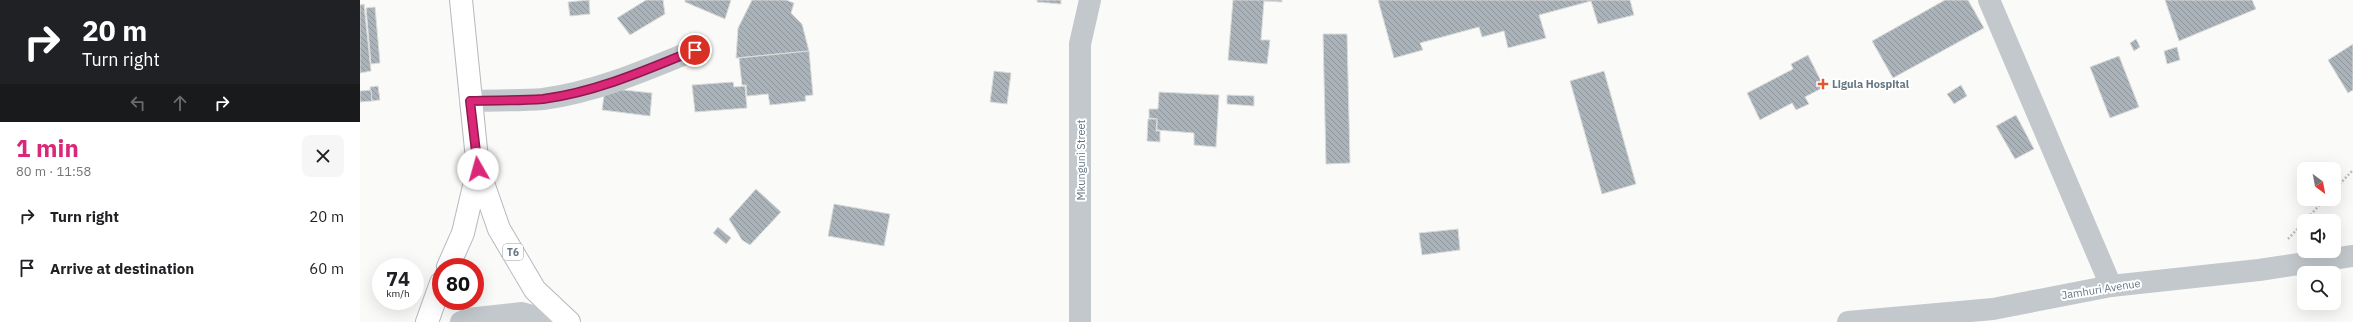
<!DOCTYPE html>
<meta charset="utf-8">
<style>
body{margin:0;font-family:"IBM Plex Sans",sans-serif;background:#f6f6f6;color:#202124;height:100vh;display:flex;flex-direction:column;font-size:15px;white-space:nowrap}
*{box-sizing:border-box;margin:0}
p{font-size:13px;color:#757577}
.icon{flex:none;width:22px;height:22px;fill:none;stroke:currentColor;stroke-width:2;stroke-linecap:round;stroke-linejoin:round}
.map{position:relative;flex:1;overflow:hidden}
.side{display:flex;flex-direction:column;background:#fff;width:360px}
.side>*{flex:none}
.guide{background:#202124;color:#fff;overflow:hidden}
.needle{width:26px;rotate:148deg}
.tools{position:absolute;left:1937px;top:162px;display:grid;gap:8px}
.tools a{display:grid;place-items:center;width:44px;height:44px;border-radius:8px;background:#fff;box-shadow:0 4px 16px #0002;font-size:20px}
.speed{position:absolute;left:12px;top:258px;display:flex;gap:8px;font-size:20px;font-weight:700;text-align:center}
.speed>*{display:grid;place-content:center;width:52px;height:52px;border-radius:50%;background:#fff;box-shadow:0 4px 16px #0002;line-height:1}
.speed small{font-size:10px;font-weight:400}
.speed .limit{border:6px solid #d22;background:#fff;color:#111}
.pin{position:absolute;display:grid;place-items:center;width:34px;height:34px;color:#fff;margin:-17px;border:2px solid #fff;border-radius:50%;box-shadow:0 1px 4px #0007}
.me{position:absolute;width:44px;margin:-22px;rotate:353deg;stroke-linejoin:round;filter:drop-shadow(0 0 3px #0008)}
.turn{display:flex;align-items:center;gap:14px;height:84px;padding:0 16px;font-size:18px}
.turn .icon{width:52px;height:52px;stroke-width:2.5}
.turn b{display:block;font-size:28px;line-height:34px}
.lanes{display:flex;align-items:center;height:38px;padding:0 16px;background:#0003;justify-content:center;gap:20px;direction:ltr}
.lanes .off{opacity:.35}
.round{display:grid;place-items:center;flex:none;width:42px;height:42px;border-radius:8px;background:#f6f6f6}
.overview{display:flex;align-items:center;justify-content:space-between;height:68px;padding:0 16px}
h1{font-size:24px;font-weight:700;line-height:30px;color:#db2777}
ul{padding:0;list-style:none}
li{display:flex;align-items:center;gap:12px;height:52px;padding:0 16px}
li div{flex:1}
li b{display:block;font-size:15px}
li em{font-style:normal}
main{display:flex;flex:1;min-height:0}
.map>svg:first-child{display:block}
.building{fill:url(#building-back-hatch);stroke:#dcdcda}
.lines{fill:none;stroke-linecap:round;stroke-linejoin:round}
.highway-casing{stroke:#b4b9bd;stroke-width:24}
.path{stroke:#bbbfc2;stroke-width:2.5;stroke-dasharray:2 2;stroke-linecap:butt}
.minor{stroke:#c3c8cc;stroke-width:22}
.highway{stroke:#fff;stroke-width:22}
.route-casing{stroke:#8e194d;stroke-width:10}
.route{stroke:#db2777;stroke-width:7}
.poi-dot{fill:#e4572e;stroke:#fff;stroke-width:1.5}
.labels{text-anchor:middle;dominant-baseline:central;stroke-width:4;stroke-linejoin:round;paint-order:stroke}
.shield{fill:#fff;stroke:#939fa8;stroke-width:1}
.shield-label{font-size:10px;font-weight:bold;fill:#657683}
.poi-label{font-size:11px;font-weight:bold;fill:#657683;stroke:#fff;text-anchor:start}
.street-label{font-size:11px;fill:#657683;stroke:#fff}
</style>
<main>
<section class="side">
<div class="guide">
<div class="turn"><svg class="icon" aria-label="right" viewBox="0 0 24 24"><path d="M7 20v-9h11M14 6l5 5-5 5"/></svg><div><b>20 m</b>Turn right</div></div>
<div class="lanes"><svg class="icon off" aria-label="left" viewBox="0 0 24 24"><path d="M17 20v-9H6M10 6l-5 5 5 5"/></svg><svg class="icon off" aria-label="ahead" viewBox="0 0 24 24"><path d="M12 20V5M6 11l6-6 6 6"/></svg><svg class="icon" aria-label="right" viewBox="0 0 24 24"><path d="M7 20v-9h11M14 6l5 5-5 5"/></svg></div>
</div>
<div class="overview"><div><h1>1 min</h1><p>80 m · 11:58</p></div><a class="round"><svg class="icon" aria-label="close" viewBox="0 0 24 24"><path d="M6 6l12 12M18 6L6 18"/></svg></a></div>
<ul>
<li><svg class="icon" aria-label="right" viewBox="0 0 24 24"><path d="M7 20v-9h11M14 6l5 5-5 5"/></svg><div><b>Turn right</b></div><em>20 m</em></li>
<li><svg class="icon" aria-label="arrive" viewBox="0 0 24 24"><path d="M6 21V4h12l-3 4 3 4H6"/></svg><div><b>Arrive at destination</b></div><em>60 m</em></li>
</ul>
</section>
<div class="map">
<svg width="1993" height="322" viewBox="0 0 1993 322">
<defs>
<pattern id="building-back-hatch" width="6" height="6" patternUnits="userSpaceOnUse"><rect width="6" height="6" fill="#aab3b9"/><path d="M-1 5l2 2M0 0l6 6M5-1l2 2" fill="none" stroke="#8e969c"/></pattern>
</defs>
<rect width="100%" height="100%" fill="#fafaf8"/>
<!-- building -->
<g class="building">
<path d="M229 0 230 14 210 16 208 2Z"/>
<path d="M286 0H303L305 14 270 35 257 18Z"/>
<path d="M325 0H371L365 19 325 2Z"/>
<path d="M392 0H426L434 3 431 13 442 24 449 51 376 58 378 28Z"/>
<path d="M677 0H701V4L677 2Z"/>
<path d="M873 0H922V2L904 1 901 40H910L907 64 868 60Z"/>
<path d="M1018 0H1270L1274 15 1238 24 1231 1 1179 15 1186 38 1148 48 1144 31 1122 37 1119 27 1060 43 1063 50 1034 58Z"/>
<path d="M1585 0H1608L1624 28 1533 78 1512 41Z"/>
<path d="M1805 0H1892L1896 9 1819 41Z"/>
<path d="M4 4 11 71 0 73V5Z"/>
<path d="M15 7 20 63 11 64 6 8Z"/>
<path d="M963 34H987L990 163 966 164Z"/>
<path d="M1776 39 1780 47 1774 51 1770 43Z"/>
<path d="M1993 44V90L1988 93 1968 60Z"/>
<path d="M1817 47 1820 60 1807 64 1804 51Z"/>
<path d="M449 51 453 95 445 96 446 101 410 105 408 94 387 96 386 85H382L379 58Z"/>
<path d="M1448 55 1464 87 1445 97 1449 104 1436 110 1432 103 1400 120 1387 93 1433 69 1431 64Z"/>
<path d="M1759 56 1779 107 1750 118 1730 67Z"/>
<path d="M634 71 651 73 647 104 630 102Z"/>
<path d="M1244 71 1276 184 1242 194 1210 81Z"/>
<path d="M373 82 374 87 385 86 387 108 335 112 332 85Z"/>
<path d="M1601 85 1607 96 1594 104 1587 94Z"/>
<path d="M18 86 20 100 12 101 10 87Z"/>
<path d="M245 88 292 93 290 116 242 110Z"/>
<path d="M11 90 12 101 0 102V91Z"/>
<path d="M799 92 859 95 856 147 834 145V133L797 130V119L789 118V109H798Z"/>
<path d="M867 95 894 96V106L867 104Z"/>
<path d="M1656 115 1674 149 1655 159 1636 126Z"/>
<path d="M788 119H797L796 131H800V142L787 141Z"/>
<path d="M396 189 421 212 390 245 382 240 369 219Z"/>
<path d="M474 204 530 214 524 246 468 236Z"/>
<path d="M358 227 371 238 366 244 353 233Z"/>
<path d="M1098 229 1100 250 1062 255 1059 233Z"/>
</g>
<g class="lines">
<defs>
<g id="highway">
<path d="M101 0 118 169 139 229 175 290 209 322"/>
<path d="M88 267 103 233 118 169"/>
<path d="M67 322 81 283"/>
</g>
</defs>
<!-- highway casing -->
<use href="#highway" class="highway-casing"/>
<!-- path -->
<g class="path">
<path d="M1974 190 1993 170"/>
<path d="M1945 221 1965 199"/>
<path d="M1928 239 1944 222"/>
</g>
<!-- minor -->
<g class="minor">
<path d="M1629 0 1751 286"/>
<path d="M110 101C134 100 159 101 183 99 236 92 286 70 335 50"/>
<path d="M101 322 107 319 162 313 194 322"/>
<path d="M720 322V44L730 0"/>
<path d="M1488 322 1633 309 1751 286 1899 270 1993 256"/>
</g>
<!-- highway -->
<use href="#highway" class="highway"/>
</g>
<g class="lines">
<defs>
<path id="route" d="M118 169 110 101C134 100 159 101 183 99 236 92 286 70 335 50"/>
</defs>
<!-- route casing -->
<use href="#route" class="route-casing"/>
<!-- route -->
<use href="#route" class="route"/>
</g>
<!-- markers -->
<path class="poi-dot" d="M1461 78h4v4h4v4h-4v4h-4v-4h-4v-4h4z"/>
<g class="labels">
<!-- shield labels -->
<rect class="shield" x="143" y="244" width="20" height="16" rx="3"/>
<g class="shield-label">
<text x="153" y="252">T6</text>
</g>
<!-- poi labels -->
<g class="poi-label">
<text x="1472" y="84">Ligula Hospital</text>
</g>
<!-- street labels -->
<g class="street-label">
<text transform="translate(721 160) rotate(-90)">Mkunguni Street</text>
<text transform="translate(1741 289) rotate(-9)">Jamhuri Avenue</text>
</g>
</g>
</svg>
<div class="tools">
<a><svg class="needle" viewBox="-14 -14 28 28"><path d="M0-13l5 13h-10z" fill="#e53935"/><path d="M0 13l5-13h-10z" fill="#757577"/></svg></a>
<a><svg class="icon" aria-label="sound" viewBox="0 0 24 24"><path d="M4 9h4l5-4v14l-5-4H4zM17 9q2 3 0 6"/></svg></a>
<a><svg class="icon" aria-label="search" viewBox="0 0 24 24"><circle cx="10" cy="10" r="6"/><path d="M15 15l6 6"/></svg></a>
</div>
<div class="speed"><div>74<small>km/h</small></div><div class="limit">80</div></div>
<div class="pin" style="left:335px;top:50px;background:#d93025"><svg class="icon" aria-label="arrive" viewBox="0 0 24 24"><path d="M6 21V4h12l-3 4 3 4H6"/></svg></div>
<svg class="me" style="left:118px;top:169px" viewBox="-20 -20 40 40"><circle r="19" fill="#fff"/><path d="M0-13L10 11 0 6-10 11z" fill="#db2777"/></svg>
</div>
</main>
